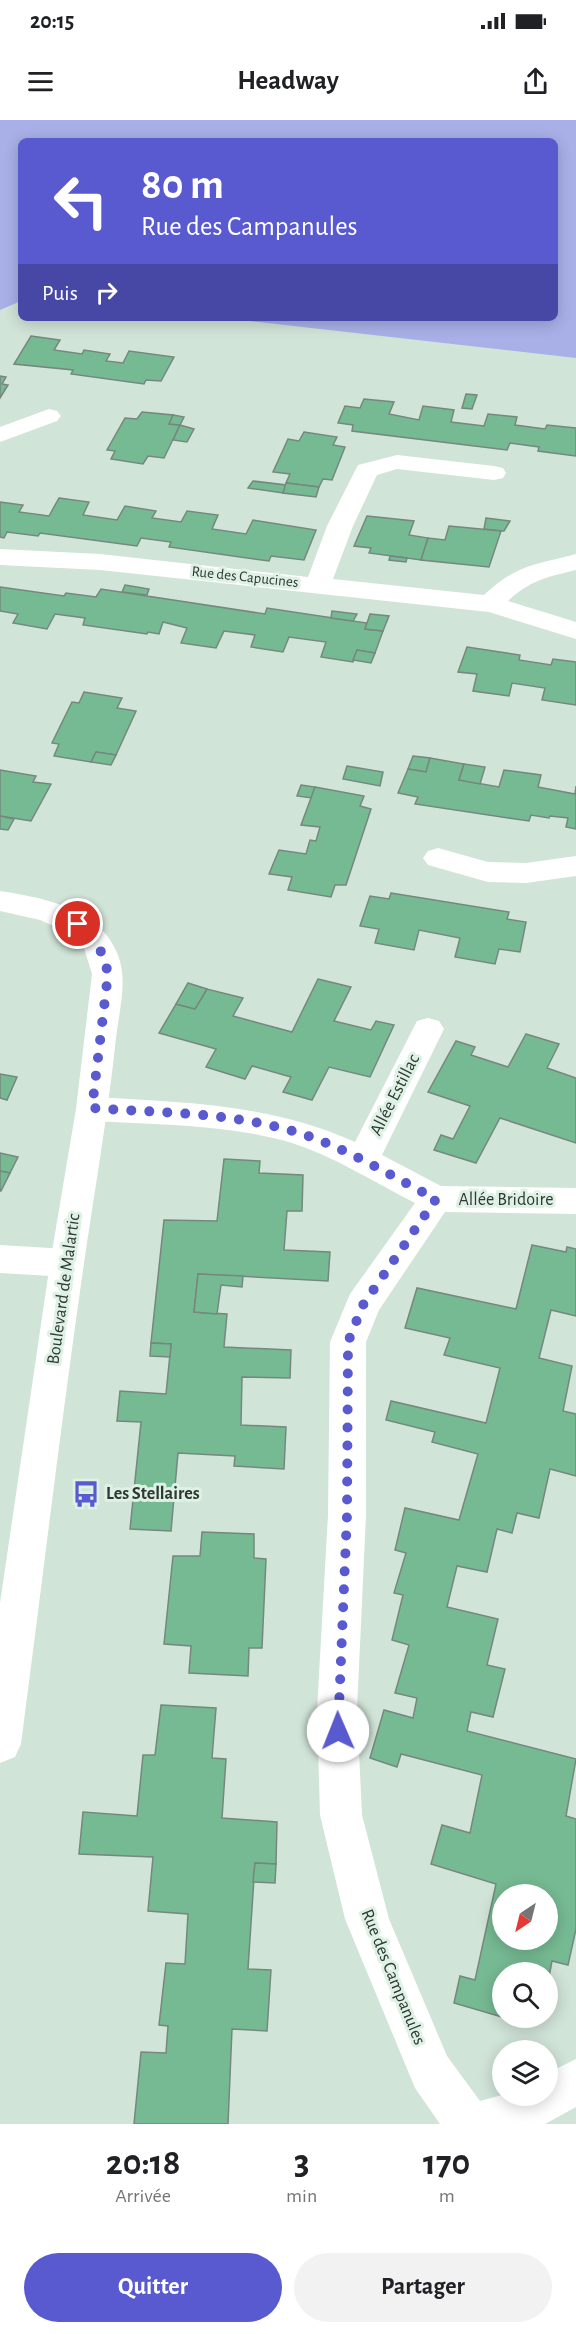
<!DOCTYPE html>
<html lang="fr">
<meta charset="utf-8">
<style>
body{margin:0;font-family:"Alegreya Sans",sans-serif;background:#f2f2f2;color:#202124;height:100vh;display:flex;flex-direction:column;font-size:22px;white-space:nowrap}
*{box-sizing:border-box;margin:0}
p{font-size:20px;color:#757577}
.icon{flex:none;width:33px;height:33px;fill:none;stroke:currentColor;stroke-width:2;stroke-linecap:round;stroke-linejoin:round}
.map{position:relative;height:2004px;overflow:hidden}
.details{display:flex;flex-direction:column;background:#fff;flex:1}
.details>*{flex:none}
.guide{position:absolute;left:18px;top:18px;width:540px;height:183px;border-radius:9px;box-shadow:0 3px 15px #0003;background:#5959d0;color:#fff;overflow:hidden}
.needle{width:39px;rotate:215deg}
.tools{position:absolute;left:492px;top:1764px;display:grid;gap:12px}
.tools a{display:grid;place-items:center;width:66px;height:66px;border-radius:50%;background:#fff;box-shadow:0 3px 15px #0003;font-size:30px}
.pin{position:absolute;display:grid;place-items:center;width:51px;height:51px;color:#fff;margin:-26px;border:3px solid #fff;border-radius:50%;box-shadow:0 2px 6px #0007}
.me{position:absolute;width:66px;margin:-33px;rotate:359deg;stroke-linejoin:round;filter:drop-shadow(0 0 4px #0008)}
.turn{display:flex;align-items:center;gap:21px;height:126px;padding:0 24px;font-size:27px}
.turn .icon{width:78px;height:78px;stroke-width:2.5}
.turn b{display:block;font-size:42px;line-height:51px}
.then{display:flex;align-items:center;height:57px;padding:0 24px;background:#0003;gap:12px;font-size:22px}
.eta{display:flex;justify-content:space-evenly;align-items:center;height:102px;text-align:center}
.eta b{font-size:36px;font-weight:700;line-height:42px}
.button{display:flex;gap:12px;margin-top:auto;padding:12px 24px}
.button a{flex:1;height:69px;border-radius:36px;background:#5959d0;color:#fff;font-size:24px;font-weight:700;line-height:69px;text-align:center}
.button a+a{background:#f2f2f2;color:#202124}
.status{display:flex;justify-content:space-between;align-items:center;height:42px;padding:0 30px;background:#fff;direction:ltr}
.status svg{height:16px;fill:currentColor}
header{display:flex;justify-content:space-between;align-items:center;height:78px;padding:0 24px;background:#fff;font-size:27px;font-weight:700}
.map>svg:first-child{display:block}
.green{fill:#a8b0e7}
.building{fill:#76ba93;stroke:#76887d;stroke-width:1.5;fill-rule:evenodd}
.lines{fill:none;stroke-linecap:round;stroke-linejoin:round}
.minor{fill:#fff;fill-rule:evenodd}
.tertiary{fill:#fff;fill-rule:evenodd}
.route{stroke:#5959d0;stroke-width:10;stroke-dasharray:0 18}
.labels{text-anchor:middle;dominant-baseline:central;stroke-width:6;stroke-linejoin:round;paint-order:stroke}
.far-street-label{font-size:15px;fill:#303833;stroke:#def1e5}
.street-label{font-size:18px;fill:#303833;stroke:#def1e5}
.poi-label{font-size:18px;font-weight:bold;fill:#303833;stroke:#def1e5;text-anchor:start}
</style>
<div class="status"><b>20:15</b><svg viewBox="0 0 49 12"><path d="M0 12V9h3v3zM5 12V6h3v6zM10 12V3h3v9zM15 12V0h3v12zM26 1h20v11H26zM47 4h2v5h-2z"/></svg></div>
<header><svg class="icon" aria-label="menu" viewBox="0 0 24 24"><path d="M4 6h16M4 12h16M4 18h16"/></svg>Headway<svg class="icon" aria-label="share" viewBox="0 0 24 24"><path d="M12 15V3M7 8l5-5 5 5M5 13v7h14v-7"/></svg></header>
<div class="map">
<svg width="576" height="2004" viewBox="0 0 576 2004">
<rect width="100%" height="100%" fill="#d1e4d8"/>
<!-- green -->
<path class="green" d="M0 0H576V238L222 198H555V21H21V181L0 190Z"/>
<!-- building -->
<g class="building">
<path d="M31 216 60 220 54 230 82 234 84 230 110 234 106 241 123 243 129 231 174 237 161 261 146 260 144 264 71 254 73 250 14 244Z"/>
<path d="M0 256 6 257 2 264 8 265 0 278Z"/>
<path d="M466 274 477 275 472 289 462 288Z"/>
<path d="M364 279 394 282 389 294 419 300 423 286 454 290 451 302 484 306 488 294 517 297 515 305 545 309 547 305 576 308V336L538 331 539 327 510 323 507 330 352 311 353 305 338 303 345 286 360 288Z"/>
<path d="M142 292 173 295 169 304 180 305 164 338 148 336 143 344 111 339 115 331 107 330 125 298 137 299Z"/>
<path d="M173 295 184 297 180 305 169 304Z"/>
<path d="M180 305 194 309 187 322 173 320Z"/>
<path d="M304 312 337 317 333 325 345 327 332 360 323 359 319 367 286 363 290 354 273 352 288 319 299 321Z"/>
<path d="M253 361 286 365 283 373 248 368Z"/>
<path d="M286 363 319 367 316 377 283 373Z"/>
<path d="M59 378 89 382 83 395 117 400 125 386 156 391 152 398 181 402 187 391 218 395 212 409 246 414 253 400 316 410 304 440 271 436 269 441 169 427 171 422 141 418 137 426 40 413 38 416 7 412 4 418 0 417V382L23 385 19 392 49 396Z"/>
<path d="M367 396 414 401 409 415 428 418 421 440 369 433 371 428 354 426Z"/>
<path d="M486 398 510 401 504 411H501L484 409Z"/>
<path d="M449 406 501 411 489 447 421 440 428 418 445 420Z"/>
<path d="M390 436 407 438 406 442 389 440Z"/>
<path d="M125 465 149 469 147 475 122 472Z"/>
<path d="M0 467 64 476 66 473 96 477 101 469 265 494 267 488 367 503 365 509 383 511 375 533 357 530 353 542 321 537 326 522 289 517 283 532 251 527 255 515 224 511 216 528 181 523 187 508 163 502 159 514 148 512 147 514 83 505 85 498 55 494 47 509 13 503 18 494 0 491Z"/>
<path d="M332 491 357 494 353 501 331 498Z"/>
<path d="M370 494 389 496 383 511 365 509Z"/>
<path d="M467 527 520 535 519 540 551 545 553 539 576 542V585L542 580 545 568 512 563 509 576 473 571 477 554 458 552Z"/>
<path d="M357 530 375 533 371 543 353 540Z"/>
<path d="M84 572 122 578 117 588 136 591 116 635 96 632 91 642 54 636 59 624 52 623 72 582 79 583Z"/>
<path d="M96 632 116 635 111 645 91 642Z"/>
<path d="M413 636 430 638 426 652 408 649Z"/>
<path d="M430 638 464 644 459 660 499 667 504 650 541 655 538 667 575 674 576 666V709L566 707 568 698 550 696 549 698 531 695 529 701 415 684 418 677 398 673 408 649 426 652Z"/>
<path d="M464 644 485 647 480 664 459 660Z"/>
<path d="M347 646 383 652 380 666 343 659Z"/>
<path d="M0 650 36 656 33 662 51 664 31 701 0 696Z"/>
<path d="M301 665 315 667 312 678 297 676Z"/>
<path d="M315 667 364 676 360 686 371 689 346 765H335L331 777 288 770 292 757 269 754 279 730 306 734 310 720 316 721 320 707 301 705Z"/>
<path d="M0 696 14 699 8 710 0 709Z"/>
<path d="M391 773 509 792 507 799 526 802 520 832 499 829 495 844 455 837 460 818 419 810 414 830 375 823 379 809 360 806 370 776 389 779Z"/>
<path d="M318 859 351 867 334 901 371 910 376 901 394 905 370 957 329 947 312 980 283 972 291 957 252 946 245 959 206 947 216 929 159 913 176 884 195 889 207 869 243 878 233 896 292 912Z"/>
<path d="M188 863 207 869 195 889 176 884Z"/>
<path d="M526 914 559 924 547 948 576 958V1023L500 998 476 1043 434 1030 441 1015 453 1019 470 986 428 972 456 921 475 927 471 935 508 947Z"/>
<path d="M0 954 17 957 7 980 0 978Z"/>
<path d="M0 1033 18 1037 10 1053 0 1051Z"/>
<path d="M224 1039 260 1041 259 1053 303 1055 302 1091H287L284 1130 330 1132 328 1161 198 1154 194 1192 227 1194 224 1227 291 1230 290 1258 242 1257 241 1305 286 1307 284 1349 234 1346 235 1336 178 1333 171 1411 130 1409 141 1302 117 1301 120 1271 166 1274 171 1224 151 1223 164 1100 217 1101Z"/>
<path d="M0 1051 10 1053 1 1071H0Z"/>
<path d="M532 1125 566 1132 567 1127 576 1129V1196L551 1190 539 1238 572 1246 563 1291 576 1294V1356L550 1349 539 1398 517 1393 512 1413 497 1409 487 1452 457 1446 447 1487 498 1499 487 1545 505 1549 493 1597 471 1592 467 1611 576 1639 566 1696 576 1699V1809L568 1845 552 1841 548 1862V1852H502V1897L454 1883 460 1856 475 1860 496 1764 431 1744 442 1705 470 1713 482 1655 401 1634 397 1647 370 1638 384 1590 413 1598 417 1578 395 1573 409 1525 392 1520 403 1475 394 1473 406 1433 395 1430 405 1388 459 1400 478 1334 432 1322 435 1312 386 1300 391 1281 486 1303 500 1248 444 1235 450 1218 405 1208 417 1168 516 1189ZM502 1774H548V1820H502Z"/>
<path d="M198 1154 243 1156 242 1167 221 1165 217 1194 194 1192Z"/>
<path d="M151 1223 171 1224 170 1237 150 1236Z"/>
<path d="M202 1412 254 1414V1438L266 1439 262 1528H249L248 1556 189 1553 191 1526 164 1524 173 1436H200Z"/>
<path d="M161 1585 216 1588 212 1638 226 1639 222 1698 277 1702 276 1744 255 1743 248 1849 271 1850 267 1911 232 1909 228 2004H134L141 1932 166 1933 168 1906 159 1905 166 1843 185 1844 188 1794 148 1791 153 1737 79 1734 83 1692 137 1696 143 1635H155Z"/>
<path d="M255 1743 276 1744 275 1763 253 1762Z"/>
</g>
<g class="lines">
<!-- minor -->
<g class="minor">
<path d="M49 289 57 291 61 296 57 301 0 322V307Z"/>
<path d="M397 335 494 346 503 348 506 353 503 358 494 360 397 349 377 355 353 406 333 459 484 475C516 445 534 445 576 434V450C548 457 530 460 508 481L576 502V519L489 492 100 450 0 445V429L100 434 308 457 327 406 358 345Z"/>
<path d="M438 728 488 742 526 743 576 736V756L526 763 488 762 428 745 423 738 428 731Z"/>
<path d="M428 898 439 901 444 909 382 1035 441 1066 576 1068V1094L445 1092 379 1190 366 1222V1395L357 1590 362 1695 389 1799 447 1936 480 1981 502 1975 548 1976V1953L576 1939V1987L545 2004H440L415 1968 345 1799 320 1695 317 1590 328 1395 330 1222 350 1174 415 1083C374 1062 335 1037 292 1023 228 1004 158 1005 92 1001L80 998 76 989 80 980 92 977C182 982 272 984 355 1022L417 901Z"/>
<path d="M0 1125 67 1129 79 1133 84 1143 79 1153 67 1157 0 1153Z"/>
</g>
<!-- tertiary -->
<path class="tertiary" d="M0 771C44 778 100 788 118 835 128 861 119 891 116 918 108 994 95 1068 84 1143 61 1303 42 1464 21 1624L15 1637 0 1643V1483L50 1143 76 989 92 854 84 828 65 811 40 800 0 791Z"/>
</g>
<g class="lines">
<!-- route -->
<path class="route" d="M78 804C96 819 103 831 108 854L92 988C160 993 230 992 296 1012 345 1027 391 1056 436 1079L363 1185 348 1222 347 1395 338 1611"/>
</g>
<!-- icons -->
<defs>
<symbol id="bus-bare" viewBox="-9 -9 18 18"><path d="M-5-6H5V4H4V6H2V4H-2V6H-4V4H-5ZM-3.5-4V0h7V-4ZM-3.5 1.2v1.5H-2V1.2ZM2 1.2v1.5H3.5V1.2Z" fill="#5959d0" stroke="#def1e5" stroke-width="2.5" paint-order="stroke"/></symbol>
</defs>
<g fill-rule="evenodd">
<use href="#bus-bare" x="67" y="1355" width="38" height="38"/>
</g>
<g class="labels">
<!-- far-street labels -->
<g class="far-street-label">
<text transform="translate(245 457) rotate(6)">Rue des Capucines</text>
</g>
<!-- street labels -->
<g class="street-label">
<text transform="translate(395 975) rotate(-63)">Allée Estillac</text>
<text x="506" y="1080">Allée Bridoire</text>
<text transform="translate(64 1169) rotate(-82)">Boulevard de Malartic</text>
<text transform="translate(393 1857) rotate(68)">Rue des Campanules</text>
</g>
<!-- poi labels -->
<g class="poi-label">
<text x="106" y="1374">Les Stellaires</text>
</g>
</g>
</svg>
<div class="tools">
<a><svg class="needle" viewBox="-14 -14 28 28"><path d="M0-13l5 13h-10z" fill="#e53935"/><path d="M0 13l5-13h-10z" fill="#757577"/></svg></a>
<a><svg class="icon" aria-label="search" viewBox="0 0 24 24"><circle cx="10" cy="10" r="6"/><path d="M15 15l6 6"/></svg></a>
<a><svg class="icon" aria-label="layers" viewBox="0 0 24 24"><path d="M12 4l9 5-9 5-9-5zM3 14l9 5 9-5"/></svg></a>
</div>
<div class="pin" style="left:78px;top:804px;background:#d93025"><svg class="icon" aria-label="arrive" viewBox="0 0 24 24"><path d="M6 21V4h12l-3 4 3 4H6"/></svg></div>
<svg class="me" style="left:338px;top:1611px" viewBox="-20 -20 40 40"><circle r="19" fill="#fff"/><path d="M0-13L10 11 0 6-10 11z" fill="#5959d0"/></svg>
<div class="guide">
<div class="turn"><svg class="icon" aria-label="left" viewBox="0 0 24 24"><path d="M17 20v-9H6M10 6l-5 5 5 5"/></svg><div><b>80 m</b>Rue des Campanules</div></div>
<div class="then">Puis<svg class="icon" aria-label="right" viewBox="0 0 24 24"><path d="M7 20v-9h11M14 6l5 5-5 5"/></svg></div>
</div>
</div>
<section class="details">
<div class="eta">
<div><b>20:18</b><p>Arrivée</p></div>
<div><b>3</b><p>min</p></div>
<div><b>170</b><p>m</p></div>
</div>
<div class="button"><a>Quitter</a><a>Partager</a></div>
</section>
